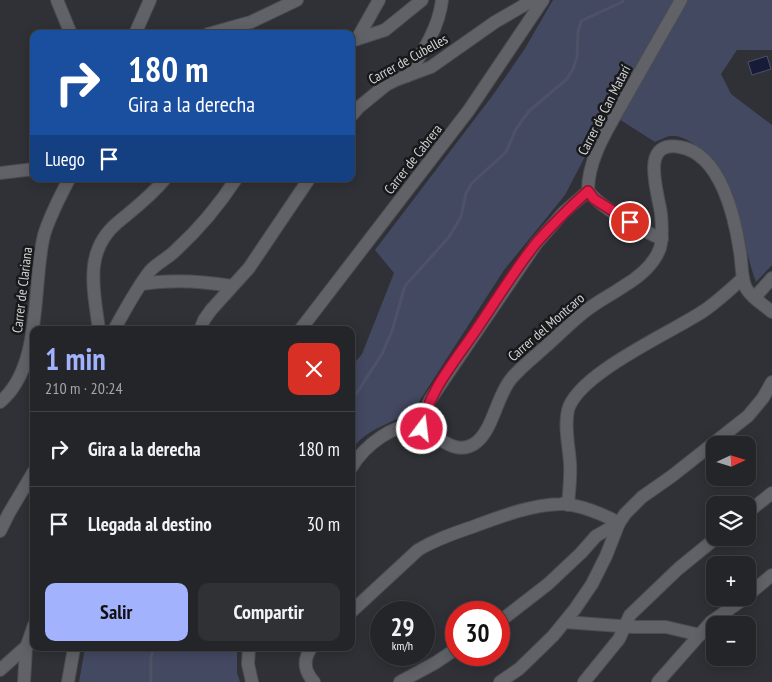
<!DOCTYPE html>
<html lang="es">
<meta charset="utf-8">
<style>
body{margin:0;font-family:"PT Sans Narrow",sans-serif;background:#2f3134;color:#f1f3f6;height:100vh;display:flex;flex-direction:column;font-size:19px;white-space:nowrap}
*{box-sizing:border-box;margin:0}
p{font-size:16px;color:#a3a5a8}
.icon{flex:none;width:28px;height:28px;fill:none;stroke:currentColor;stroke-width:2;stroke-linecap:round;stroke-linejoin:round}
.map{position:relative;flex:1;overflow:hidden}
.drawer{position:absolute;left:30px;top:326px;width:325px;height:325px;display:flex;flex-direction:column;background:#232528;border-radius:10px;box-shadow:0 2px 12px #0003,0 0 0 1px #404245}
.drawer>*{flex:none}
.top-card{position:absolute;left:30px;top:30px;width:325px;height:152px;border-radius:10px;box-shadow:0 2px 12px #0003,0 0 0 1px #404245;background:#1a4fa0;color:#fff;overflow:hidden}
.needle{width:32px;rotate:86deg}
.tools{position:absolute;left:706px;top:436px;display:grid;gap:10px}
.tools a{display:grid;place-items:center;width:50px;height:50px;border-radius:10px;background:#232528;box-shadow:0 2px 12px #0003,0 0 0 1px #404245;font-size:25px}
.speed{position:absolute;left:370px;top:601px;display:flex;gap:10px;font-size:25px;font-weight:700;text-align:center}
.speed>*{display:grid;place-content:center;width:65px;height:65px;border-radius:50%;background:#232528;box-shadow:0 2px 12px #0003,0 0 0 1px #404245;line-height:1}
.speed small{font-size:12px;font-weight:400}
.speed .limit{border:8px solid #d22;background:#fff;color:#111}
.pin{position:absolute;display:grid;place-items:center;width:42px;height:42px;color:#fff;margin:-21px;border:2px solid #fff;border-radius:50%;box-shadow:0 1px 5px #0007}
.me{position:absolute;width:55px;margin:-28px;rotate:15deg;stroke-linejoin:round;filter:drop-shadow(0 0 4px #0008)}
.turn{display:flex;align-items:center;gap:18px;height:105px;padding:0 15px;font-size:22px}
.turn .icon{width:65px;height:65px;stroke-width:2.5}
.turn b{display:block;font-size:35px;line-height:42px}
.then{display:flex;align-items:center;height:48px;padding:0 15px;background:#0003;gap:10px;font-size:19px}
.round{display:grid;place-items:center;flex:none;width:52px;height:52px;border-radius:10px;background:#2f3134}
.head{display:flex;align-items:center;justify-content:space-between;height:85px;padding:0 15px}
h1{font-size:30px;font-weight:600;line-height:38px;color:#a2b2fd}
.primary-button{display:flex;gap:10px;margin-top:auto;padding:10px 15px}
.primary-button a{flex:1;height:58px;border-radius:10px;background:#a2b2fd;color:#111;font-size:20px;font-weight:600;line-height:58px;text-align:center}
.primary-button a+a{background:#2f3134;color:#f1f3f6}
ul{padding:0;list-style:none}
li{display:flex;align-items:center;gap:15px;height:75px;padding:0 15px;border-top:1px solid #404245}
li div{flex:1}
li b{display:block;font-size:19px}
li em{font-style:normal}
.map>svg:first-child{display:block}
.green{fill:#444962}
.water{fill:#161b37;stroke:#4e5267}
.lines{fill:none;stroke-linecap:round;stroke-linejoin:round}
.stream{stroke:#4e5267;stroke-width:3}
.minor-casing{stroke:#4b4d51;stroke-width:14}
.minor{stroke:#616268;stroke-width:12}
.route-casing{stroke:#92132f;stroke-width:12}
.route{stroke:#e11d48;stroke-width:9}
.labels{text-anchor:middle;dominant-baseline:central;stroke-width:5;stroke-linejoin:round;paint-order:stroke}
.street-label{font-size:14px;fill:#d2d3d6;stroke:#18191b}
</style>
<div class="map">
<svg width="772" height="682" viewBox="0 0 772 682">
<rect width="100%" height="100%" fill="#2f3136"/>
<!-- green -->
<g class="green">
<path d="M553 0H772V50H737L721 74 731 94 772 125V265L756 282C738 235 741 171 692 143 686 139 677 135 670 136 665 137 660 140 655 142L608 112 565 195 504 270 420 400C417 404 414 408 410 411 387 427 370 426 351 450V367L362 354 394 273 375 250 493 95 524 50Z"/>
<path d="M85 648H237V673L240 682H79Z"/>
</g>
<!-- water -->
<path class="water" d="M767 56 771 69 752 75 748 62Z"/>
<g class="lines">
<!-- stream -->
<g class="stream">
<path d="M351 402 382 354 392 331 405 286 449 237 461 217 466 193 472 183 506 152 516 129 529 111 567 79 573 69 577 57 578 32 581 21 622 2 623 0"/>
<path d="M151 682V657L154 648"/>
</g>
<defs>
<g id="minor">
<path d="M57 0 71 34"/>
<path d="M135 34 150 0"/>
<path d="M208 34 251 22 297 0"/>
<path d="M357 39 379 0"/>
<path d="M351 41 385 30 422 0"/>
<path d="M407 76C422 53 439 28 442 0"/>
<path d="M351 116 359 107 386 85 396 80 431 67 495 22 533 0"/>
<path d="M0 173 34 169"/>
<path d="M588 191C601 208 641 230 662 239"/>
<path d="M141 284C172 279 202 281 232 286"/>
<path d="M755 297 772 278"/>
<path d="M99 330C94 291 83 252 117 223 135 208 149 198 165 179"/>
<path d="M114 330C125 310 136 289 150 271 158 262 169 258 177 249 200 228 219 205 236 179"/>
<path d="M200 330 204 320 211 310 249 268 309 179"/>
<path d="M300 330 469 110 543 0"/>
<path d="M0 402C43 367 32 284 44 235 50 215 60 197 69 179"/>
<path d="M422 429 423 416 430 400 536 244 563 213 588 191C588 155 612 123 628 93 646 62 663 31 681 0"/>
<path d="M351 468C363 448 397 417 422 429 438 436 455 456 474 444 493 432 496 397 511 379 520 368 533 358 544 348 557 337 569 324 583 313 596 302 611 295 624 286 639 277 654 265 660 248 663 238 662 225 661 214 659 195 638 139 680 147 721 154 735 218 740 252 742 263 741 275 745 286 749 296 764 305 772 312"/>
<path d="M568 505C569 491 571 477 570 463 569 446 564 427 568 410 578 373 673 332 705 310 718 301 731 289 743 278"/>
<path d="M748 512 772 493"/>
<path d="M0 531 9 513 34 471"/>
<path d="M748 595 772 575"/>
<path d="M351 612 418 550C436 539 455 533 475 526 502 516 531 505 560 504 576 503 605 515 619 523"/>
<path d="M499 622 548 584 581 553 596 536 619 523"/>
<path d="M565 622 633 627H666L700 635"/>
<path d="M249 648 248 664 252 682"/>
<path d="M311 648C303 660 304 671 314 682"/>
<path d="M0 670 28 645"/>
<path d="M24 682 26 648 34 625"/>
<path d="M68 682 74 648"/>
<path d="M400 682 435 663 456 649"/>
<path d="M500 682 519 669 553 636 575 609 592 584 606 556 619 523 625 514 642 497 672 476 748 416 763 398 772 382"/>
<path d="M584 682 619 639 630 615 678 569 716 538"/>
<path d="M658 682 711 622 745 598"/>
</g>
</defs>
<!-- minor casing -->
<use href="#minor" class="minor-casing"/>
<!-- minor -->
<use href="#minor" class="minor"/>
</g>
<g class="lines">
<defs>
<path id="route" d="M422 429C426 395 455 361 474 333 494 304 515 269 537 242 553 224 570 207 588 191L594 199 630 222"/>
</defs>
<!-- route casing -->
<use href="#route" class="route-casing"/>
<!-- route -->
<use href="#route" class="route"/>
</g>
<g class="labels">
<!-- street labels -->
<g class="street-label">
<text transform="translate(408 59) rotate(-29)">Carrer de Cubelles</text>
<text transform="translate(604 110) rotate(-63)">Carrer de Can Matarí</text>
<text transform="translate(413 159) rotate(-52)">Carrer de Cabrera</text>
<text transform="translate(22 290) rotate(-83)">Carrer de Clariana</text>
<text transform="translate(546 327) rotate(-41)">Carrer del Montcaro</text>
</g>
</g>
</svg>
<div class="tools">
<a><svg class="needle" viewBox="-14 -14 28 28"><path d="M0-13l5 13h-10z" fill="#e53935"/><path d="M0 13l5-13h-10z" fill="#a3a5a8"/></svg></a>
<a><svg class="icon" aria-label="layers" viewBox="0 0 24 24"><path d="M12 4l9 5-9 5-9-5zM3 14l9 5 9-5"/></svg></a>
<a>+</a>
<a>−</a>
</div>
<div class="speed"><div>29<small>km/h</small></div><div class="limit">30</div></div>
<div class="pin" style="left:630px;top:222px;background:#d93025"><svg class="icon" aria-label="arrive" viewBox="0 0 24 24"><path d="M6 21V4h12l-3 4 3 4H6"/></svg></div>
<svg class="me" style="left:422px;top:429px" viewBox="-20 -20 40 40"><circle r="17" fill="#e11d48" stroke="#fff" stroke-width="3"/><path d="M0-11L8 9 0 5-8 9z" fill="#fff"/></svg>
<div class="top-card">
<div class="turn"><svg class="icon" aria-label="right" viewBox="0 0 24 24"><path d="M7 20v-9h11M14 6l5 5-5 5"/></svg><div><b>180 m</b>Gira a la derecha</div></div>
<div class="then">Luego<svg class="icon" aria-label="arrive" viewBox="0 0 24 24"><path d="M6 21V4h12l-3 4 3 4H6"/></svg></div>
</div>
<section class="drawer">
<div class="head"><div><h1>1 min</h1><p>210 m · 20:24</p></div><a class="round" style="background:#d93025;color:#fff"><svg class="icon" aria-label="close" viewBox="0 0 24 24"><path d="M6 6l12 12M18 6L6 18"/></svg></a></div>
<ul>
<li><svg class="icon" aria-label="right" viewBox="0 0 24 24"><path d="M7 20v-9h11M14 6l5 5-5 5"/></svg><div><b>Gira a la derecha</b></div><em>180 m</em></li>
<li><svg class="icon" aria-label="arrive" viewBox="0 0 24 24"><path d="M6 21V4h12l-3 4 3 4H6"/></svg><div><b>Llegada al destino</b></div><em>30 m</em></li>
</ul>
<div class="primary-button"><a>Salir</a><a>Compartir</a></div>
</section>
</div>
